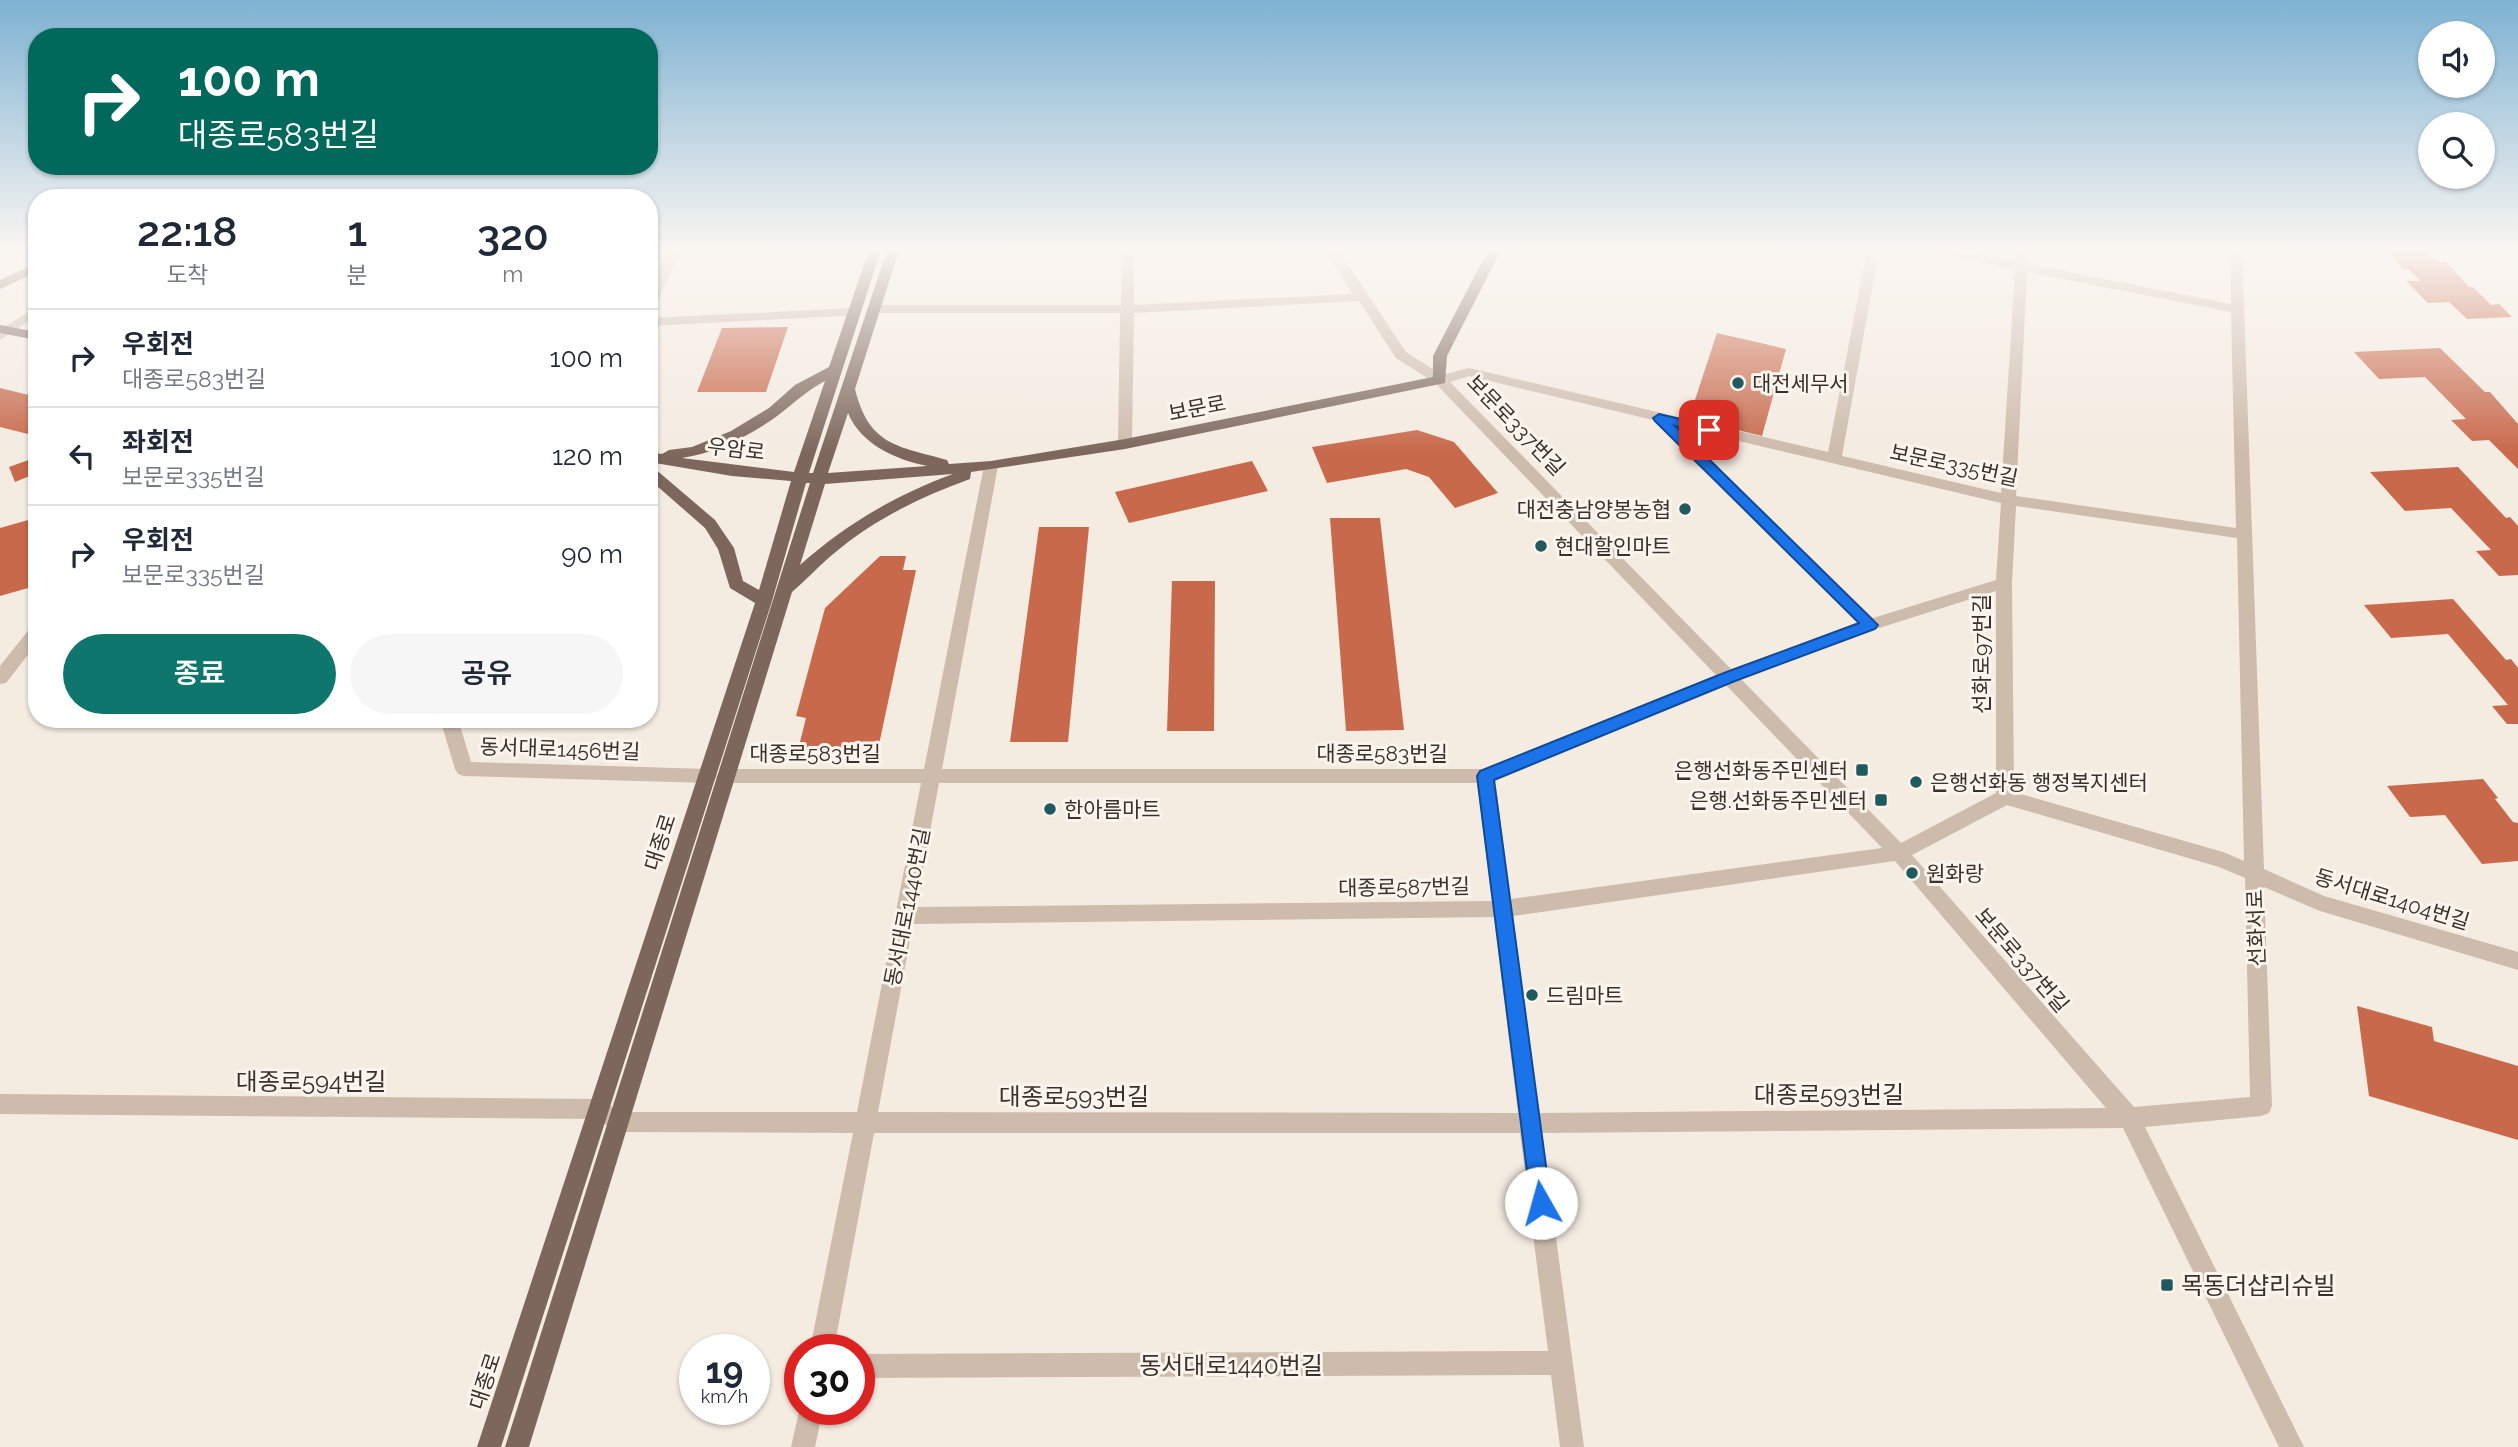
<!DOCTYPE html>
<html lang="ko">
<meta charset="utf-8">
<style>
body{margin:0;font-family:Raleway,"Noto Sans KR",sans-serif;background:#f6f6f7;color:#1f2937;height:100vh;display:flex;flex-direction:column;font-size:26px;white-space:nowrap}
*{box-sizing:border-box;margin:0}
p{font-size:23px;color:#747a83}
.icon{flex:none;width:38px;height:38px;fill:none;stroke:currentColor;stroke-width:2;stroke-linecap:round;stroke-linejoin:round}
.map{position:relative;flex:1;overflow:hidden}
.details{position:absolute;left:28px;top:189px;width:630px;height:539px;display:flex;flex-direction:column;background:#fff;border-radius:28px;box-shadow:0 2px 5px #0004}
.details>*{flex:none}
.top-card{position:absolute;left:28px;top:28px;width:630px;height:147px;border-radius:28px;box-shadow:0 2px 5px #0004;background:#00695c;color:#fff;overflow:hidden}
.tools{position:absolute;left:2418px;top:21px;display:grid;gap:14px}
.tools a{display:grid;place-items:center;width:77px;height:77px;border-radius:50%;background:#fff;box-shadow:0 2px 5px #0004;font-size:35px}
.speed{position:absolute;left:679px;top:1334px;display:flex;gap:14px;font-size:35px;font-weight:700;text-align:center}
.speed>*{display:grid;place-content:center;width:91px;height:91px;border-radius:50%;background:#fff;box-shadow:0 2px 5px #0004;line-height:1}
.speed small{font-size:18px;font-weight:400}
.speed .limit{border:10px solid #d22;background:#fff;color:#111}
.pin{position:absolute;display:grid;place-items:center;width:60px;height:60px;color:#fff;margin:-30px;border-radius:14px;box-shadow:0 4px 10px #0006}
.me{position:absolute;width:77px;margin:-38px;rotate:353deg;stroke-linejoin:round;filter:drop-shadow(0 0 5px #0008)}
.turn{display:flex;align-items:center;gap:24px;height:147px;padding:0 35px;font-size:32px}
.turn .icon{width:91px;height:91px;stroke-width:2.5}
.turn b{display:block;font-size:49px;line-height:60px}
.eta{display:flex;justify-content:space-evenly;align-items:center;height:119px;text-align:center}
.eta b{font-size:42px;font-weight:600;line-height:49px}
.action{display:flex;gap:14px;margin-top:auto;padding:14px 35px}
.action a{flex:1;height:80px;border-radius:42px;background:#0f766e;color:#fff;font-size:28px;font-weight:600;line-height:80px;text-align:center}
.action a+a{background:#f6f6f7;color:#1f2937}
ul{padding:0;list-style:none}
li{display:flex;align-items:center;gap:21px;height:98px;padding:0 35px;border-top:2px solid #e0e1e3}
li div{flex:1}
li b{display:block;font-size:26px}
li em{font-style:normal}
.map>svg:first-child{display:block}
.building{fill:#c8694b}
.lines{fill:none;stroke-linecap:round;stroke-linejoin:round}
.minor{fill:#cdbbac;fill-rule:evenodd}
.major{fill:#7d675c;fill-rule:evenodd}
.route{fill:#1a73e8;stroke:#114b97;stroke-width:2}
.poi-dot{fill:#1f5a5e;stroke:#fbf5ee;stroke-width:2.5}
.labels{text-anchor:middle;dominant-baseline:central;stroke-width:6;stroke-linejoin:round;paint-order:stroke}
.poi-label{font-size:21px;fill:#3b302b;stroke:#fbf5ee;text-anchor:start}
.street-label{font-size:21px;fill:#3b302b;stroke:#fbf5ee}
.near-street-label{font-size:24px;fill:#3b302b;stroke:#fbf5ee}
.near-poi-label{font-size:24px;fill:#3b302b;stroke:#fbf5ee;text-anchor:start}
</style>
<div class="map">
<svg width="2518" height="1447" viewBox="0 0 2518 1447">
<rect width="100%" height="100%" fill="#f4ebe1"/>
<!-- building -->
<g class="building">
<path d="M2388 250H2425L2438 262H2446L2469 287H2473L2491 305 2499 304 2512 317 2467 319 2449 302 2428 303 2406 281H2421L2408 269H2403Z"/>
<path d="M788 327 766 392H697L722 328Z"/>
<path d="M1717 333 1786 349 1762 436 1689 418Z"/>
<path d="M2440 348 2485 392H2490L2518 424V469L2489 440 2472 441 2451 420 2466 419 2425 377 2379 379 2354 352Z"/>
<path d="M0 388 37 397V431L32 435 0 427Z"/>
<path d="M1417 430 1454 442 1498 493 1455 508 1429 477 1406 469 1327 483 1312 447Z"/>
<path d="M37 457V473L15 482 9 467Z"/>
<path d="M1252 461 1268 491 1129 523 1115 492Z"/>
<path d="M2458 467 2506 518 2510 517 2518 526V575L2499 576 2476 551 2491 550 2451 508 2405 511 2370 472Z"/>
<path d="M1330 518H1380L1404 730 1346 731Z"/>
<path d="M28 520V588L0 596V528Z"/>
<path d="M1039 527H1089L1068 742H1010Z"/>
<path d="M880 556H906L903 570H916L877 754H797L806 718 796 716 825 608Z"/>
<path d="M1172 581H1215L1214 731H1167Z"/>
<path d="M2453 599 2506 660 2511 659 2518 668V724H2507L2492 706 2508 705 2448 634 2391 638 2364 605Z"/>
<path d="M2483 779 2498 798 2495 799 2513 822 2518 823V861L2482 864 2445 815 2410 817 2387 786Z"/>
<path d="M2357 1006 2432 1027 2434 1041 2518 1066V1140L2369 1096Z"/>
</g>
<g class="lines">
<!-- minor -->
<g class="minor">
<path d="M668 250H681L656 304 649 308V290Z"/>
<path d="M1122 250H1134V305L1353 294 1325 250H1338L1406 352 1442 375 1469 368 1828 452 1867 250H1879L1842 456 2001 493 2015 270 1928 250H1955L2015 262 2016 250H2028V264L2231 304 2230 250H2242L2264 869 2324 896 2518 952V970L2320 911 2264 887 2272 1106 2269 1113 2261 1116 2145 1127 2304 1447H2279L2123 1128 1542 1133 1584 1447H1560L1551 1375 859 1378V1354L1548 1351 1520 1133H874L834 1349H810L853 1133 618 1132 596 1119 0 1114V1094L599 1099 621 1112H857L921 783H726L720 781 717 776 714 781 708 783 464 776 458 774 455 769 440 719H458L471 762 708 769 714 771 717 776 720 771 726 769H924L984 466 991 461 998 466 942 769H1484L1716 675 1435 383 1396 358 1359 301 1134 313 1132 444 1125 449 1118 444 1120 313H874L867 309 874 305H1121ZM2027 272 2231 312 2236 528 2016 496ZM1469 376 1653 420 1858 623 1731 669 1450 382ZM1675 426 2001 503 1996 580 1873 618ZM2016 506 2237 538 2244 861 2223 852 2014 792 2012 583ZM1996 591V793L1901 843 1741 679 1876 629ZM1726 685 1882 848 1511 899 1495 780ZM939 783H1477L1492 901 916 907ZM2007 805 2219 867 2245 878 2250 1097 2134 1107 1912 855ZM1895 861 2106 1108 1539 1113 1513 916ZM1494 917 1518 1113 878 1112 913 924Z"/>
<path d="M37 306V316L0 340V330Z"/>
<path d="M855 308 860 309V315L649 326V318Z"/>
<path d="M37 625V643L6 683 0 684V666L31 627Z"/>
<path d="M800 1407V1409H823L815 1447H791Z"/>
</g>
<!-- major -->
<g class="major">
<path d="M869 250H881L809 473H813L887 250H899L855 389C869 446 898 446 947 460L949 464 991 461 1125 439 1433 377V356L1488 250H1501L1447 356 1445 383 1125 449 971 472 970 479C920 497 873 520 832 555 818 567 805 581 792 592L529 1447H505L810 483H806L772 601 501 1447H477L755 603 730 588 718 549 705 528 649 479V466L654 468 715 520 734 548 743 581 759 590 791 481 732 476 649 462V452L662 454 669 450 692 447 731 431 769 408 795 385 829 367ZM825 381 794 472 682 458C716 453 754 434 781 413 796 401 808 390 825 381ZM848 413C861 444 894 459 927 466L828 473ZM953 474C896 495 846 524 800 565L825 484Z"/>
<path d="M37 263V272L0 289V280Z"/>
<path d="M0 325 37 332V340L0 333Z"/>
</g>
</g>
<!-- sky -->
<linearGradient id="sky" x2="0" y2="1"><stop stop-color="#7eb2d2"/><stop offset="0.55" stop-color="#faf6f2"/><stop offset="1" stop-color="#faf6f2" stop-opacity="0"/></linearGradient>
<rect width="2518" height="453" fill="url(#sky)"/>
<!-- route -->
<path class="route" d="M1659 414 1714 427 1716 430 1709 435 1675 426 1878 625 1875 629 1735 681 1494 780 1551 1203 1548 1210 1541 1213 1533 1210 1531 1203 1477 776 1480 771 1724 673 1859 623 1655 421 1653 418Z"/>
<!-- markers -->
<g class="poi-dot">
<circle cx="1738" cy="383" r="7"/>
<circle cx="1685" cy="509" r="7"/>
<circle cx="1541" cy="546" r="7"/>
<rect x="1855" y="763" width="14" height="14" rx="3.5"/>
<circle cx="1916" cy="782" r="7"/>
<rect x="1874" y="793" width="14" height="14" rx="3.5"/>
<circle cx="1050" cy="809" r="7"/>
<circle cx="1912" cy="873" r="7"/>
<circle cx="1532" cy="995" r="7"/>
<rect x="2160" y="1278" width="14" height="14" rx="3.5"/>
</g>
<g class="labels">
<!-- poi labels -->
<g class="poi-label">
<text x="1752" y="383">대전세무서</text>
<text x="1671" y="509" text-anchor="end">대전충남양봉농협</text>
<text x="1555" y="546">현대할인마트</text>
<text x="1848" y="770" text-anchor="end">은행선화동주민센터</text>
<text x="1930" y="782">은행선화동 행정복지센터</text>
<text x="1867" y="800" text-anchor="end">은행.선화동주민센터</text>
<text x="1064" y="809">한아름마트</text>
<text x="1926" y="873">원화랑</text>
<text x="1546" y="995">드림마트</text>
</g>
<!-- street labels -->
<g class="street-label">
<text transform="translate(1197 408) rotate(-11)">보문로</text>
<text transform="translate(1516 425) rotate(46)">보문로337번길</text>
<text transform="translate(736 449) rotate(7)">우암로</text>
<text transform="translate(1954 465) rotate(12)">보문로335번길</text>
<text transform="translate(1981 654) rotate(-90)">선화로97번길</text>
<text transform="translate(560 749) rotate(2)">동서대로1456번길</text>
<text x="815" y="753">대종로583번길</text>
<text x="1382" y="753">대종로583번길</text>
<text transform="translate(660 842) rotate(-72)">대종로</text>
<text transform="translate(1404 887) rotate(-1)">대종로587번길</text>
<text transform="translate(2392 899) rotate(17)">동서대로1404번길</text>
<text transform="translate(907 907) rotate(-79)">동서대로1440번길</text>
<text transform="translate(2256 928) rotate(-92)">선화서로</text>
<text transform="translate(2022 960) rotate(49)">보문로337번길</text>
<text transform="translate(485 1381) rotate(-72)">대종로</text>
</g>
<!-- near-street labels -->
<g class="near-street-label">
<text x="311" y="1081">대종로594번길</text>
<text x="1829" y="1094">대종로593번길</text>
<text x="1074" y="1096">대종로593번길</text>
<text x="1231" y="1365">동서대로1440번길</text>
</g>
<!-- near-poi labels -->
<g class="near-poi-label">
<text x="2181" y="1285">목동더샵리슈빌</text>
</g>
</g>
</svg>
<div class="tools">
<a><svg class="icon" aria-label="sound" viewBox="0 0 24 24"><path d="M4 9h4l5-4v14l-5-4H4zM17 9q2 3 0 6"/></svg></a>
<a><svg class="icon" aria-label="search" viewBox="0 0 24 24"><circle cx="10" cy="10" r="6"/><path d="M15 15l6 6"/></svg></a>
</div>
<div class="speed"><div>19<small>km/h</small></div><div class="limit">30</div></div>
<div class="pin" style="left:1709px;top:430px;background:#d93025"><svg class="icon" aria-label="arrive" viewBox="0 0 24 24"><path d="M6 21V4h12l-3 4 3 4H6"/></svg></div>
<svg class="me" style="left:1541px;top:1203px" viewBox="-20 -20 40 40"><circle r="19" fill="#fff"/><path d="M0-13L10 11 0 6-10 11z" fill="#1a73e8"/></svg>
<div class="top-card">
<div class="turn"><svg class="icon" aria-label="right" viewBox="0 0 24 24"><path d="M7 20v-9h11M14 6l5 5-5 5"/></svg><div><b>100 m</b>대종로583번길</div></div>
</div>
<section class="details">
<div class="eta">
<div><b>22:18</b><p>도착</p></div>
<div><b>1</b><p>분</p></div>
<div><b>320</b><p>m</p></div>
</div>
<ul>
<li><svg class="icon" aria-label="right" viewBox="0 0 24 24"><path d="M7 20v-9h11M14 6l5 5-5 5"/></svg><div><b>우회전</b><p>대종로583번길</p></div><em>100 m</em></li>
<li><svg class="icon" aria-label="left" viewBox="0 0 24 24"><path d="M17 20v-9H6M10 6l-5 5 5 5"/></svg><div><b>좌회전</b><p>보문로335번길</p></div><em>120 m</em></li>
<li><svg class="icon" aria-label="right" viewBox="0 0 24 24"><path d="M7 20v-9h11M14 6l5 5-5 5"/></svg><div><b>우회전</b><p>보문로335번길</p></div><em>90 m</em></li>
</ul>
<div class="action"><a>종료</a><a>공유</a></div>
</section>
</div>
